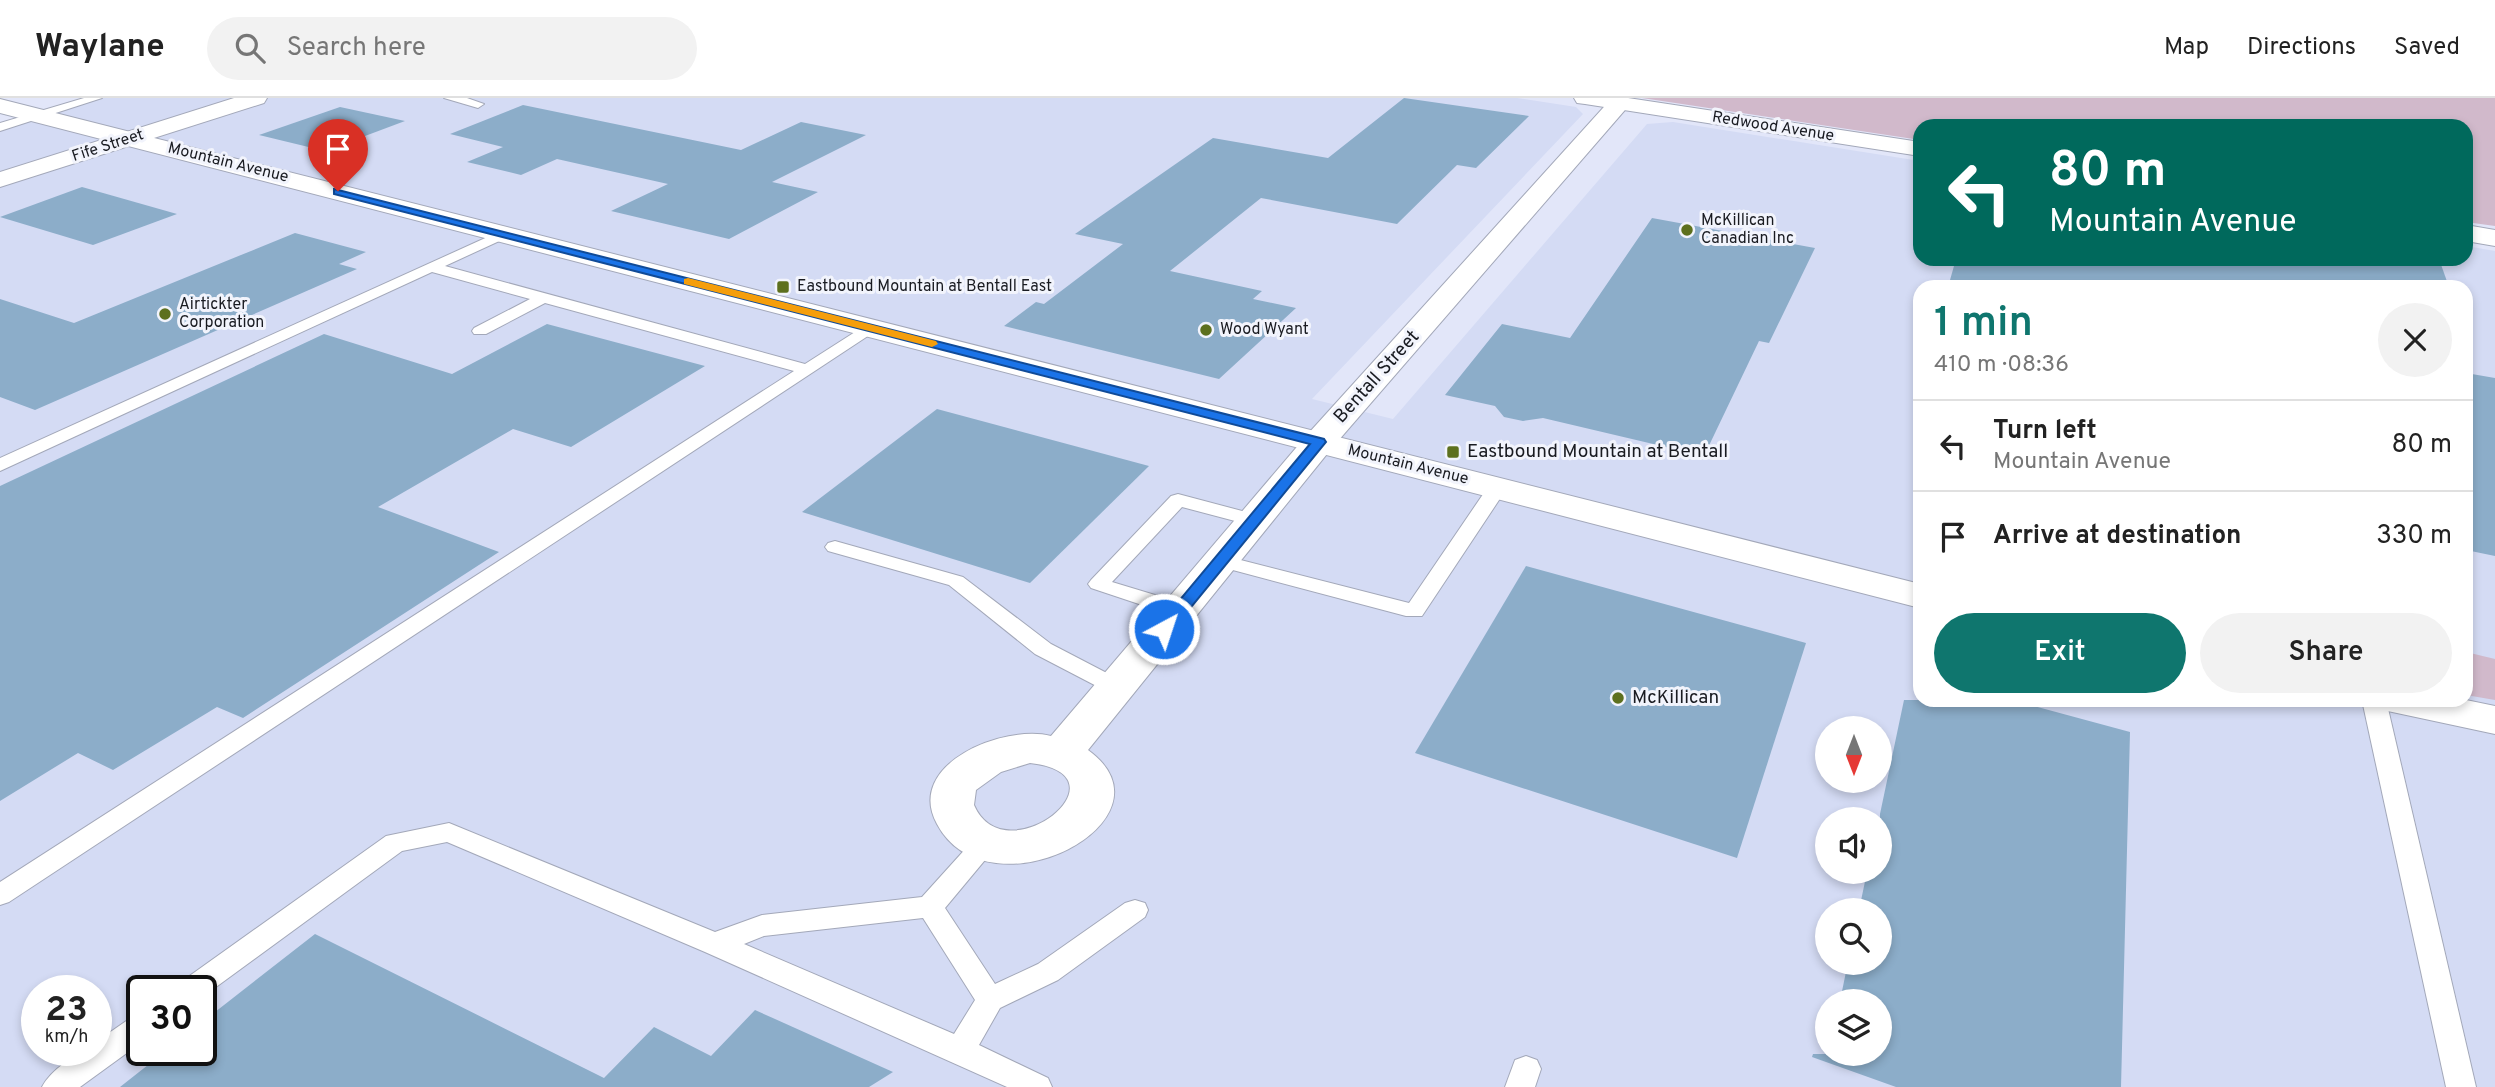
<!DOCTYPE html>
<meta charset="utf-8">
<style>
body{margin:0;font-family:Overpass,sans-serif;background:#f2f2f2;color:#222;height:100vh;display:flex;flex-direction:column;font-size:26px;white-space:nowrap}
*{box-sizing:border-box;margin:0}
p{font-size:23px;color:#767676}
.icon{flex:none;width:38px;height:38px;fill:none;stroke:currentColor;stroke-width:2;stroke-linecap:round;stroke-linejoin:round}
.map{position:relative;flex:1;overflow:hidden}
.sheet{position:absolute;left:1913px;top:182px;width:560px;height:427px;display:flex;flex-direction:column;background:#fff;border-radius:21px;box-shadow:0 4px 10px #0003}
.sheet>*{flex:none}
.top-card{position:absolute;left:1913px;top:21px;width:560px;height:147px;border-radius:21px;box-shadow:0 4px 10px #0003;background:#00695c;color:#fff;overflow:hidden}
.needle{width:46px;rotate:180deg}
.fabs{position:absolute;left:1815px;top:618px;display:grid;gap:14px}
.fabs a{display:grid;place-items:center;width:77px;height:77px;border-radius:50%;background:#fff;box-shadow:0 4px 10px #0003;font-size:35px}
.speed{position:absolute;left:21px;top:877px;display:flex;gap:14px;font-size:35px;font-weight:700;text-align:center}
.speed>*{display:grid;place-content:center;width:91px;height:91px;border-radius:50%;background:#fff;box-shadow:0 4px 10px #0003;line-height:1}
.speed small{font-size:18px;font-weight:400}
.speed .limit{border:4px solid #111;border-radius:10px;background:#fff;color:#111}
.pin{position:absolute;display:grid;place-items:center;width:60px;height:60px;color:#fff;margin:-72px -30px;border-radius:50% 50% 50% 0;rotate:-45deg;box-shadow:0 0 7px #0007}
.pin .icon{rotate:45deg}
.me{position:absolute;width:77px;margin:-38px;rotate:40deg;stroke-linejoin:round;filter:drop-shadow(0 0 5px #0008)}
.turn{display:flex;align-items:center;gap:24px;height:147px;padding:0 21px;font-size:32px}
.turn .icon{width:91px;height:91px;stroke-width:2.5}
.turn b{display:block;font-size:49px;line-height:60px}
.round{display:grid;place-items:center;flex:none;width:74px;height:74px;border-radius:37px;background:#f2f2f2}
.headline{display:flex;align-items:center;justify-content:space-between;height:119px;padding:0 21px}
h1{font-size:42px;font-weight:600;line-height:52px;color:#0f766e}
.action{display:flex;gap:14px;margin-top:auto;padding:14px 21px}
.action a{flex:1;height:80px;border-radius:42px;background:#0f766e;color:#fff;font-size:28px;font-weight:600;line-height:80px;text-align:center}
.action a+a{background:#f2f2f2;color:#222}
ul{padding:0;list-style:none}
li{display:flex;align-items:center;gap:21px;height:91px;padding:0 21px;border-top:2px solid #e0e0e0}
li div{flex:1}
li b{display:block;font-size:26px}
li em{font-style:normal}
header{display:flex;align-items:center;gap:42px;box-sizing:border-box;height:98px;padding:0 35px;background:#fff;border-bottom:2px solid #e0e0e0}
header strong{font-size:33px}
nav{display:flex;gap:38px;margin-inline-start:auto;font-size:24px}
.search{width:490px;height:63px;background:#f2f2f2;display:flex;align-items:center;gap:18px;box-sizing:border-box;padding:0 24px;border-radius:38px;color:#767676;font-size:26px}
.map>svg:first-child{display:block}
.built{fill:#d4dbf4;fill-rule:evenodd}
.green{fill:#d1b9cb}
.building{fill:#8cadc9}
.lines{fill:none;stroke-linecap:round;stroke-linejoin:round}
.service-casing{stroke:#a3a8b9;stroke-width:2}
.minor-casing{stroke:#a3a8b9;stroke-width:2}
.tertiary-casing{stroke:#a3a8b9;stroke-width:2}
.service{fill:#fff;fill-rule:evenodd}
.minor{fill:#fff;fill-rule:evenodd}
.tertiary{fill:#fff;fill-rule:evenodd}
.route{fill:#1a73e8;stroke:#114b97;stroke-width:2}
.slow{fill:#f59e0b}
.poi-dot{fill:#5d701e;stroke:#f2f4fc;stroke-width:2.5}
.labels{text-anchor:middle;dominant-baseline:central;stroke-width:6;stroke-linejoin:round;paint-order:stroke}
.far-street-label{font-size:16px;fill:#191b21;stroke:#f2f4fc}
.far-poi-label{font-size:16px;fill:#191b21;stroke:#f2f4fc;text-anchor:start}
.street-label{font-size:19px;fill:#191b21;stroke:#f2f4fc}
.poi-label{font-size:19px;fill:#191b21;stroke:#f2f4fc;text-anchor:start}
</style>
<header>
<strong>Waylane</strong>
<div class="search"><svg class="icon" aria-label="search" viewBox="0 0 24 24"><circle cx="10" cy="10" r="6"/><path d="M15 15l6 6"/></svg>Search here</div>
<nav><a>Map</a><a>Directions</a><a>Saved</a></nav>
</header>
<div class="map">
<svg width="2495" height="989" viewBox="0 0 2495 989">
<rect width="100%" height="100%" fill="#e2e6f9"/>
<!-- built -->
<path class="built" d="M92 0H1517L1576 9 1583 16 1312 301 1393 321 1647 26 1673 24 1920 63V161H2466V148L2495 153V989H0V28ZM1920 189H2466V602H1920ZM1827 630H1880V682H1827ZM1827 721H1880V774H1827ZM1827 812H1880V864H1827ZM37 892H96V952H37ZM142 892H201V952H142ZM1827 903H1880V956H1827Z"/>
<!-- green -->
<g class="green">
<path d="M1642 0H2495V128L2466 124V28H1920V42Z"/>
<path d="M2466 554 2495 561V602L2466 597Z"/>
</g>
<!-- building -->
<g class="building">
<path d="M1404 0 1529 18 1476 70 1457 67 1397 126 1261 100 1170 173 1262 193 1253 201 1296 210 1219 281 1004 228 1036 204 1044 206 1123 146 1075 136 1213 40 1328 60Z"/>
<path d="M523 7 741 52 801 24 866 37 772 84 818 94 729 141 611 113 668 86 557 61 521 77 467 64 503 49 450 36Z"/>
<path d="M340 9 405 23 325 53 259 37Z"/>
<path d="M82 89 177 116 93 147 0 119Z"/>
<path d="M1652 120 1815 150 1769 245 1759 243 1704 358 1543 320 1523 323 1504 319 1495 308 1445 297 1502 226 1570 240Z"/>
<path d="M295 135 366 154 339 166 357 171 35 312 0 299V201L74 225Z"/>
<path d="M1956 161H2439L2449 189H1948Z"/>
<path d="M547 226 705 268 571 349 513 331 378 409 499 454 243 620 217 609 113 672 78 655 0 703V388L324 236 452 276Z"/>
<path d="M2466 275 2495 280V458L2466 452Z"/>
<path d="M937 311 1149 368 1030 485 802 414Z"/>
<path d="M1526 468 1806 545 1737 760 1415 655Z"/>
<path d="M1904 602H2012L2130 634 2121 989H1896L1812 959 1813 956H1880V903H1840L1848 864H1880V812H1859L1867 774H1880V716Z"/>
<path d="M315 836 604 980 654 929 711 958 755 912 893 974 869 989H120L167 952H201V925Z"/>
</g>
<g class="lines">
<defs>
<g id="service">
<path d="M84 0H102L0 33V25Z"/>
<path d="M444 0H467L484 6 478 10Z"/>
<path d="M503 132 510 136 508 139 445 168 805 266 866 227 872 225 880 230 9 804 0 807V784L794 273 545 205 486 236H474L472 233 474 230 530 201 432 174 0 373V360Z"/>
<path d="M1497 384 1507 390 1422 518H1406L1214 467 1211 463 1214 459 1221 457 1409 505 1490 386Z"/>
<path d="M1178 396 1261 418 1264 422 1254 428 1182 409 1112 484 1188 507 1191 512 1188 517H1172L1091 490 1088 486 1091 482 1171 398Z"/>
<path d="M835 443 963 479 1051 546 1124 584 1127 589 1124 594 1116 596 1108 594 1035 556 949 487 828 453 825 449 828 445Z"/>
<path d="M2362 602H2386L2476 989H2446Z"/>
<path d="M449 725 715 834 762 817 922 799 978 737 987 735 996 737 1000 744 945 810 995 886 1038 866 1125 805 1135 802 1145 805 1148 812 1145 819 1058 882 1000 910 979 947 1048 980 1052 989H1007L705 854 447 744 402 753 201 900V892H177L181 884 386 738ZM923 820 975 902 954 936 744 846 764 838Z"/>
<path d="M142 916V944L80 989H42C50 973 78 952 96 952V944L132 919Z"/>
<path d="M1526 958 1537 962 1541 971 1535 989H1505L1515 962Z"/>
</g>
<g id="minor">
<path d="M234 0H267L264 5 0 89V74Z"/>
<path d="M1612 0H1628L1631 5 1331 351 1088 652C1184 721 989 823 937 726 904 666 1004 626 1051 638L1307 337ZM1030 665C1134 677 1005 779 974 707L976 692 1001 674Z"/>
</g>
<g id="tertiary">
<path d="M1574 0H1628L1920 44V58L1585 6 1577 5Z"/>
<path d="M0 1 1920 486V510L0 15Z"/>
<path d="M2466 127 2495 132V148L2466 143Z"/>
<path d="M2377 602H2466L2495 608V636L2383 612Z"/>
</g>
</defs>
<!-- service casing -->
<use href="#service" class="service-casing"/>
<!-- minor casing -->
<use href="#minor" class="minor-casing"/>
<!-- tertiary casing -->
<use href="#tertiary" class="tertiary-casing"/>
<!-- service -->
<use href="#service" class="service"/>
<!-- minor -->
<use href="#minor" class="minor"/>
<!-- tertiary -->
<use href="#tertiary" class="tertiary"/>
</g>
<!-- route -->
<path class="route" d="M334 91 1324 341 1326 344 1170 535 1164 537 1156 531 1158 528 1310 346 334 96Z"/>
<!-- slow -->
<path class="slow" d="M688 180 936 243 938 246 932 249 684 186V181Z"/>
<!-- markers -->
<g class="poi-dot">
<circle cx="1687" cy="132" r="7"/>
<rect x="776" y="182" width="14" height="14" rx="3.5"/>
<circle cx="165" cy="216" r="7"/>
<circle cx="1206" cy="232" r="7"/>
<rect x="1446" y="347" width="14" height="14" rx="3.5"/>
<circle cx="1618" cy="600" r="7"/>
</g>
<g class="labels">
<!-- far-street labels -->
<g class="far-street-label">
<text transform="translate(1773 29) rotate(9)">Redwood Avenue</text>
<text transform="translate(108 48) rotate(-18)">Fife Street</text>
<text transform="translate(228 65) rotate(14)">Mountain Avenue</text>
<text transform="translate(1408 367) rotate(14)">Mountain Avenue</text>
</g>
<!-- far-poi labels -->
<g class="far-poi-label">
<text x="1701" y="123">McKillican<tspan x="1701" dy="18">Canadian Inc</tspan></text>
<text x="797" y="189">Eastbound Mountain at Bentall East</text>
<text x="179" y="207">Airtickter<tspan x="179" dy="18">Corporation</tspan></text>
<text x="1220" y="232">Wood Wyant</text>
</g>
<!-- street labels -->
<g class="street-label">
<text transform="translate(1377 279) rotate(-48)">Bentall Street</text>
</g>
<!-- poi labels -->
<g class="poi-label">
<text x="1467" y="354">Eastbound Mountain at Bentall</text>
<text x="1632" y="600">McKillican</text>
</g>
</g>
</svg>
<div class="fabs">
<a><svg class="needle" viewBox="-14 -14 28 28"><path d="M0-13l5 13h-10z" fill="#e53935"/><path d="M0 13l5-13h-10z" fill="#767676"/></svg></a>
<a><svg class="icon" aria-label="sound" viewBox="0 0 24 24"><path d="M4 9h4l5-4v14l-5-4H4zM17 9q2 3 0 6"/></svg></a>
<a><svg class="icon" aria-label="search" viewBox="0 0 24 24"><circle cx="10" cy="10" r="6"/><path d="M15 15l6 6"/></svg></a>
<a><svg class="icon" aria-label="layers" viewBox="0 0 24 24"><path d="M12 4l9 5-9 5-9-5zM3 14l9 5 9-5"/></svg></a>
</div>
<div class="speed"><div>23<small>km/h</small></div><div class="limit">30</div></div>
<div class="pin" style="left:338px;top:93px;background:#d93025"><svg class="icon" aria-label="arrive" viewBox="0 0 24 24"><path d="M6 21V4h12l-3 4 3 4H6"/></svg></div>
<svg class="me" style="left:1164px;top:531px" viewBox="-20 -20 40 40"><circle r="17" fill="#1a73e8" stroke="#fff" stroke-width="3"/><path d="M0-11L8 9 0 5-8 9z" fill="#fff"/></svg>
<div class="top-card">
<div class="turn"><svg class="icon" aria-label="left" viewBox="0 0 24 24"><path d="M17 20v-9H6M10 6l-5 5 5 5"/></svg><div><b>80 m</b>Mountain Avenue</div></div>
</div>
<section class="sheet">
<div class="headline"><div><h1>1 min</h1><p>410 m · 08:36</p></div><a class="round"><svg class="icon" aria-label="close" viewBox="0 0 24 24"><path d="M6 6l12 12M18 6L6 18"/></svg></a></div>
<ul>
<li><svg class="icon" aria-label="left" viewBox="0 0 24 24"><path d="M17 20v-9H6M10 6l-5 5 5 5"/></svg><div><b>Turn left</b><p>Mountain Avenue</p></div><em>80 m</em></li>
<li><svg class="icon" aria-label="arrive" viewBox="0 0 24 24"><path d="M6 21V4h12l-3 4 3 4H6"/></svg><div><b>Arrive at destination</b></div><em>330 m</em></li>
</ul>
<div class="action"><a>Exit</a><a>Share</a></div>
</section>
</div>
